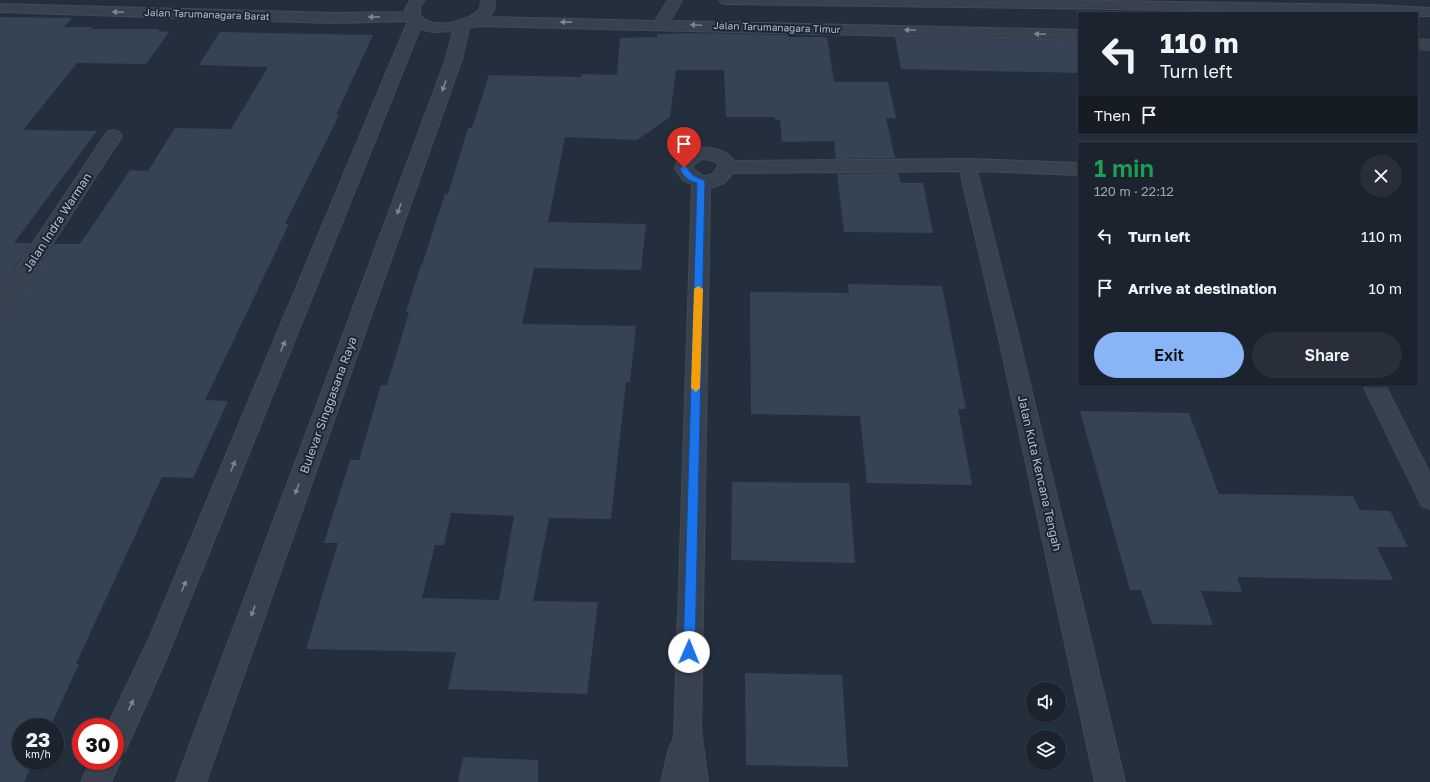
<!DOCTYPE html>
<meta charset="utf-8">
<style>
body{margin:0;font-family:"Golos Text",sans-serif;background:#282f3a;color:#f1f3f6;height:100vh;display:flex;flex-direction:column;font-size:15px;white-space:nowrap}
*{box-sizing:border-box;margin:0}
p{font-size:13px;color:#a0a4aa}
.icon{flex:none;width:22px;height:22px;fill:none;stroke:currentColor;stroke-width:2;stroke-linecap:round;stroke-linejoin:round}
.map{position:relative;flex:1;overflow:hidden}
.drawer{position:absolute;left:1078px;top:142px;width:340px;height:244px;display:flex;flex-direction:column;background:#1b232e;border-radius:0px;box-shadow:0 1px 3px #0004,0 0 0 1px #39404a}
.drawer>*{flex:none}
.guide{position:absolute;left:1078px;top:12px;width:340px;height:122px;border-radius:0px;box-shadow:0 1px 3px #0004,0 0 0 1px #39404a;background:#1b232e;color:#f1f3f6;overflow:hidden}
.controls{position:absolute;left:1026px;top:682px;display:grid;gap:8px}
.controls a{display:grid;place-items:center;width:40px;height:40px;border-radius:50%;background:#1b232e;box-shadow:0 1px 3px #0004,0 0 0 1px #39404a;font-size:20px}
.speed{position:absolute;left:12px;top:718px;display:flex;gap:8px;font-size:20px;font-weight:700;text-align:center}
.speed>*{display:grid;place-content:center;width:52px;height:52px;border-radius:50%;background:#1b232e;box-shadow:0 1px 3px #0004,0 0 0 1px #39404a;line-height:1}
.speed small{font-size:10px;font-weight:400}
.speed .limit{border:6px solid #d22;background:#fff;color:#111}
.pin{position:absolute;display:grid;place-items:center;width:34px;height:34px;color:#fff;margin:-41px -17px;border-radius:50% 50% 50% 0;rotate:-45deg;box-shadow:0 0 4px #0007}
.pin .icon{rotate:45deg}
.me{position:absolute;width:44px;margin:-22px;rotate:1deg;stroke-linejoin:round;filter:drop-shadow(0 0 3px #0008)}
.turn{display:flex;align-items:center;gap:14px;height:84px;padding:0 16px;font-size:18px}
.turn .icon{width:52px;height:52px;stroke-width:2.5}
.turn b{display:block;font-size:28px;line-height:34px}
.then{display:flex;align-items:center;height:38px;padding:0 16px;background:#0003;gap:8px;font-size:15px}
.round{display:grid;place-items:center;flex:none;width:42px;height:42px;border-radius:21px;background:#282f3a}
.summary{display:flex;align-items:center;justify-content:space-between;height:68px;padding:0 16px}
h1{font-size:24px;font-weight:600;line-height:30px;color:#1e9e55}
.primary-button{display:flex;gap:8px;margin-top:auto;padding:8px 16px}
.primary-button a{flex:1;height:46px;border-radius:24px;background:#8ab4f8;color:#111;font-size:16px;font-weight:600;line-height:46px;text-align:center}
.primary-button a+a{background:#282f3a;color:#f1f3f6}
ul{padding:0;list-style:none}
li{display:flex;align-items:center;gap:12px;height:52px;padding:0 16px}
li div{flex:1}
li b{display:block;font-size:15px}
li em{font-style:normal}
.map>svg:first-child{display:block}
.building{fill:#364354;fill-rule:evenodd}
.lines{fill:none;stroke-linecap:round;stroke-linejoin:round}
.minor-casing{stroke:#414a57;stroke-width:2}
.minor{fill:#38414e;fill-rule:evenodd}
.oneway{fill:#7c8592}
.route{fill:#1a73e8;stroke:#114b97}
.slow{fill:#f59e0b}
.labels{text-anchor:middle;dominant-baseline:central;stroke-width:4;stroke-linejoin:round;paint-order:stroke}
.far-street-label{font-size:10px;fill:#b4bcc9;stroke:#1d2633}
.street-label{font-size:12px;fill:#b4bcc9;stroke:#1d2633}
</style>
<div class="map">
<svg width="1430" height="782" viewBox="0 0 1430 782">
<rect width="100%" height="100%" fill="#242f3e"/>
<!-- building -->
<g class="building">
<path d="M0 17 72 18 64 27H92L91 29H160L158 31 169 32 146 64 77 63 23 130 97 131 14 243H31L0 289Z"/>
<path d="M220 32 373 35 336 115H339L285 224H289L205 400 228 401 193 478 162 477 76 664H79L50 727H21V761H34L24 782H0V317L8 315 54 244H80L130 170 148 171 175 128 231 129 268 67 199 65Z"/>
<path d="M691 33 788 35V37H827L834 82H888L896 118H886L895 158 836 159 834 141 782 142 780 120H775V117H726L724 70H676L670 117 637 140 565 137 548 222 646 224 641 270 534 268 522 324 636 326 630 382H626L611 519 549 518 533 601 598 602 587 694 448 689 456 652 306 649 338 543H324L350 460H359L381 385H387L409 312H406L421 265H422L445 194H448L468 128H472L489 75 581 77 582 74 617 75 620 38 657 37V34ZM451 513 514 516 499 600 422 598 435 545H444Z"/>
<path d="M895 37 1079 41V73L901 69Z"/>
<path d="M898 173 901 183H923L933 233 844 232 837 174Z"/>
<path d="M848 284 942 286 966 409H958L972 485 867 483 860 416 751 414 750 292 849 293Z"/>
<path d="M1080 411 1189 413 1219 494 1353 496 1360 510 1390 511 1408 547H1377L1393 580 1237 577 1242 592 1201 591 1213 625 1152 624 1141 590H1130Z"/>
<path d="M732 482 849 483 855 563 731 560Z"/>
<path d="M745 673 842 675 848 767 746 765Z"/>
<path d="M463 757 538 760V782H458Z"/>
</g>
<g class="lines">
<defs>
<g id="minor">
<path d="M411 0H425L420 7V16C434 30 467 22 480 9L481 0H495L494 10 489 17 655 21 668 0H682L670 21 1079 30V40L477 26 469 28 462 59 206 782H176L446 59 453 31 433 32 420 29 167 657 125 751 118 754 120 761 111 782H81L91 761H115V727H107L149 639 408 21 333 23 0 12V4L333 13 405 12 406 7Z"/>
<path d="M719 0H1045L1373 5 1430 8V16H1417V13L726 4 721 3Z"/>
<path d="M1417 39 1430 40V50L1417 49Z"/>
<path d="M113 130 119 132 122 136 7 314 0 316V292L107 132Z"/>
<path d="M700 147C712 149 727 149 734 161L967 159 1079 163V175L977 171 1018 334 1125 782H1095L998 334 960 171 733 173 724 183 710 188 701 730 708 782H661L669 749 674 738 692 185 683 180 675 169C677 156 689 150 700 147ZM702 159 712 160 717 163 718 166C715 174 710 176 703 176L694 170 693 165Z"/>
<path d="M1363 385H1385L1430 474V509L1422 506Z"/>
</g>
</defs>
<!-- minor casing -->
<use href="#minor" class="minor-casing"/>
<!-- minor -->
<use href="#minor" class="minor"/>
</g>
<!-- one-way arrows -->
<defs><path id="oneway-solid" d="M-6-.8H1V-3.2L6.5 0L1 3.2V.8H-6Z"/></defs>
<g class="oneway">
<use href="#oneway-solid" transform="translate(118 12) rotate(-178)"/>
<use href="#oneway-solid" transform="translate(374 17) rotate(179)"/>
<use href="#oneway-solid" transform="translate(566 22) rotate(-179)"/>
<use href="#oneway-solid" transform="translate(696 25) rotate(-178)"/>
<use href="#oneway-solid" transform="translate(910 30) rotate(-178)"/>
<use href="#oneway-solid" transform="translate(1040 34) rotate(-178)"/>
<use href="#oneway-solid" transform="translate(444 86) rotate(110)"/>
<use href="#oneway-solid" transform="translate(399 209) rotate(110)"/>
<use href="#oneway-solid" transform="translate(283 346) rotate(-68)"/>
<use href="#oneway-solid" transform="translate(233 466) rotate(-68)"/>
<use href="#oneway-solid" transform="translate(297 489) rotate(110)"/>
<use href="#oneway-solid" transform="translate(184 586) rotate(-68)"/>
<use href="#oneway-solid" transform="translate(253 611) rotate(110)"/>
<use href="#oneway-solid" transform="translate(131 705) rotate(-65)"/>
</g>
<!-- route -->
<path class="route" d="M684 165 686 166C691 175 694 177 704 180L705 182 695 652 693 656 689 658 685 656 683 652 697 183C688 181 683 177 680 168Z"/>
<!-- slow -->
<path class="slow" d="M698 286 703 289 700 388 696 392 691 388 694 289Z"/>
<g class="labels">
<!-- far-street labels -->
<g class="far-street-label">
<text transform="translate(207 14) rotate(2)">Jalan Tarumanagara Barat</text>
<text transform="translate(777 27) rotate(2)">Jalan Tarumanagara Timur</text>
</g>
<!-- street labels -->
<g class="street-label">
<text transform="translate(57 222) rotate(-57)">Jalan Indra Warman</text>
<text transform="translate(328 405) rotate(-70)">Bulevar Singgasana Raya</text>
<text transform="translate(1040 473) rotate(77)">Jalan Kuta Kencana Tengah</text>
</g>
</g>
</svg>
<div class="controls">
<a><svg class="icon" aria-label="sound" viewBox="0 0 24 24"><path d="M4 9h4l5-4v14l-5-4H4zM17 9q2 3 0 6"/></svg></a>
<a><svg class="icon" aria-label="layers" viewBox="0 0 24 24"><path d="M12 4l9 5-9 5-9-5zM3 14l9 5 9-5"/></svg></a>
</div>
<div class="speed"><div>23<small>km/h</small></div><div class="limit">30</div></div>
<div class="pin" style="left:684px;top:168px;background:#d93025"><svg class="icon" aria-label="arrive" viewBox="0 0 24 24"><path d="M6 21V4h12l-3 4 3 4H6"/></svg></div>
<svg class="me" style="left:689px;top:652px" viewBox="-20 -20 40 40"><circle r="19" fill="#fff"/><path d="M0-13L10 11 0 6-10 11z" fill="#1a73e8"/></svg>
<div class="guide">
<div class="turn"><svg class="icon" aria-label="left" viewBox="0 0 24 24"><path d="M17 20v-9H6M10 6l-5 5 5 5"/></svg><div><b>110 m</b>Turn left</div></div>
<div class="then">Then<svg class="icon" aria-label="arrive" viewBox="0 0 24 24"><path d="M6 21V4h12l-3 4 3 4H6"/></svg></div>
</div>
<section class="drawer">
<div class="summary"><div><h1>1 min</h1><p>120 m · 22:12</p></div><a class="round"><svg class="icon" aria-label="close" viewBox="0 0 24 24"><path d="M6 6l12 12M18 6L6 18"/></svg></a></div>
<ul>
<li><svg class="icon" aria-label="left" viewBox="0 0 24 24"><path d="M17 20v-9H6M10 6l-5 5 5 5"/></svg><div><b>Turn left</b></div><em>110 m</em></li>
<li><svg class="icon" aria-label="arrive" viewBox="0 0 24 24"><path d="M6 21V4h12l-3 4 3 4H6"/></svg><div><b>Arrive at destination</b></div><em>10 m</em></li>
</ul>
<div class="primary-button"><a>Exit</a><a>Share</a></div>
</section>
</div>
